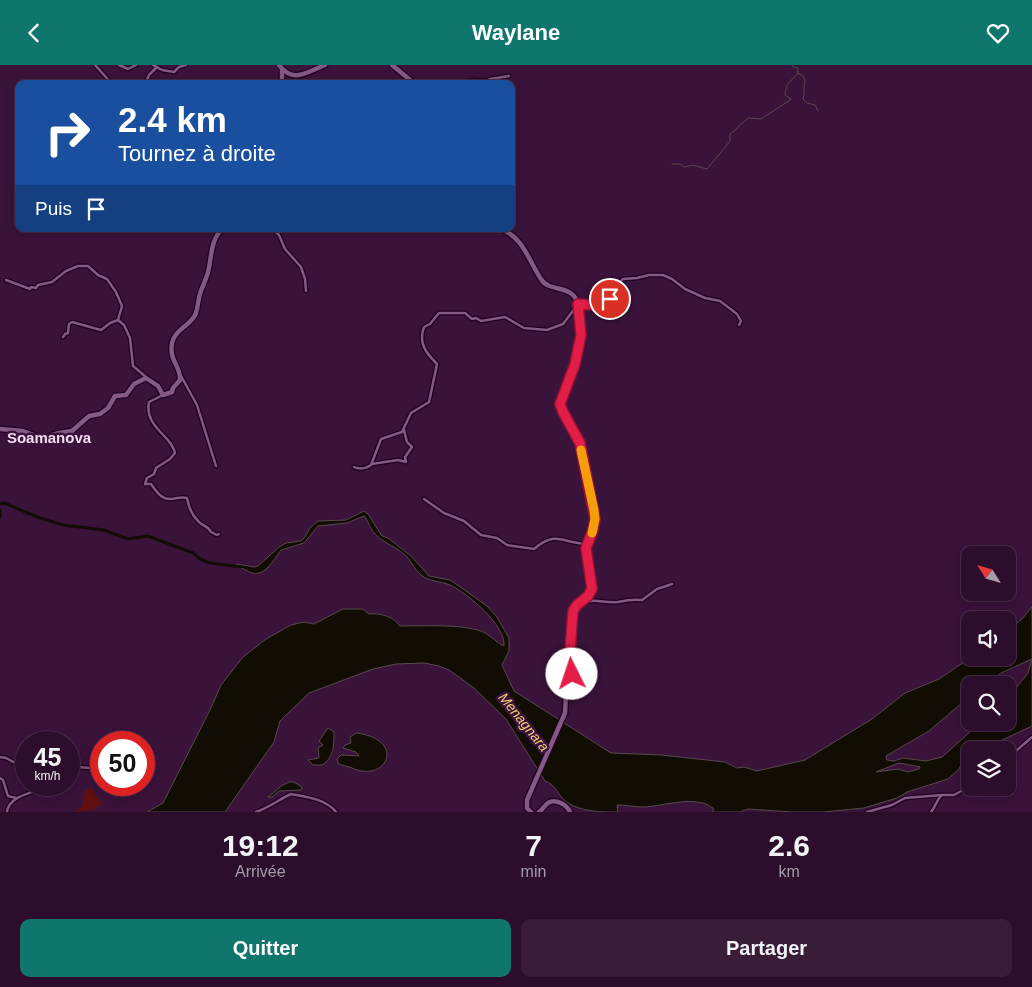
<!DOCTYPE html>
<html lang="fr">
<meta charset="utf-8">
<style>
body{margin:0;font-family:Helvetica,sans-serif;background:#381c38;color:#f1f3f6;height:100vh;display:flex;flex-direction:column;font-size:19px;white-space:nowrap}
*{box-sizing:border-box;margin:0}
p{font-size:16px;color:#a69ca9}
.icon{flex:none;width:28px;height:28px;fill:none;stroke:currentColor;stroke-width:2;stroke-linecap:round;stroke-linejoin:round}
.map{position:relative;height:747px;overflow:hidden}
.sheet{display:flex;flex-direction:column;background:#2c0e2c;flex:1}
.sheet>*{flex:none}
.banner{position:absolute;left:15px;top:15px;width:500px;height:152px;border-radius:10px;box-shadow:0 2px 12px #0003,0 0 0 1px #482e48;background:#1a4fa0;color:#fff;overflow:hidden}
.needle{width:32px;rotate:307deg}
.buttons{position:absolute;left:961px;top:481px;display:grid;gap:10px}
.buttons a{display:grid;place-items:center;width:55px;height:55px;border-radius:10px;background:#2c0e2c;box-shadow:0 2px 12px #0003,0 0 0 1px #482e48;font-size:25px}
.speed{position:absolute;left:15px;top:666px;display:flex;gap:10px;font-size:25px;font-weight:700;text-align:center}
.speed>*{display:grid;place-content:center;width:65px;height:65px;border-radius:50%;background:#2c0e2c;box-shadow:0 2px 12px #0003,0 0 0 1px #482e48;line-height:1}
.speed small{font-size:12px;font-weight:400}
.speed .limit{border:8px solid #d22;background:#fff;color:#111}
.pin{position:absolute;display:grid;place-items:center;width:42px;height:42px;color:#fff;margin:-21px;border:2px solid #fff;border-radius:50%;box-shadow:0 1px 5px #0007}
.me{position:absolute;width:55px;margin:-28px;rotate:356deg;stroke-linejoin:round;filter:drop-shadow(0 0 4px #0008)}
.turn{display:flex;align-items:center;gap:18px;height:105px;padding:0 20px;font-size:22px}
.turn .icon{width:65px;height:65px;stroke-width:2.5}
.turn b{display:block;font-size:35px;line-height:42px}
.then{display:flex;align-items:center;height:48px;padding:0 20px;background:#0003;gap:10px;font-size:19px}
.eta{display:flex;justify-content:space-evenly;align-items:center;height:85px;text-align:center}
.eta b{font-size:30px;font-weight:700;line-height:35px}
.button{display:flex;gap:10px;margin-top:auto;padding:10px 20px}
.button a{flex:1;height:58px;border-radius:10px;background:#0f766e;color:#fff;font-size:20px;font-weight:700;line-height:58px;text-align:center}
.button a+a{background:#381c38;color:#f1f3f6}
header{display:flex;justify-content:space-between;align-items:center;height:65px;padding:0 20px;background:#0f766e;color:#fff;font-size:22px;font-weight:700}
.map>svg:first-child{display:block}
.green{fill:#600f0e}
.water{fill:#120d03;stroke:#564a4b;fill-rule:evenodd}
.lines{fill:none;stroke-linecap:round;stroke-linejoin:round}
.stream{stroke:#564a4b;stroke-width:1}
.river{stroke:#120d03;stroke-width:3}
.street-casing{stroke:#200021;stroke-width:5}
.secondary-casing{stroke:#200021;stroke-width:7}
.street{stroke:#855985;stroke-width:2.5}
.secondary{stroke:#855985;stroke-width:4.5}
.route-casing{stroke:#92132f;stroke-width:12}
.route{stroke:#e11d48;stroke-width:9}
.slow{stroke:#f59e0b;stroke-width:9}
.labels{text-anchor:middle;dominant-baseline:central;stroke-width:5;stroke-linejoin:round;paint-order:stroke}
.water-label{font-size:14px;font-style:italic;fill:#f8d072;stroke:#3a133b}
.quarter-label{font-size:15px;font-weight:bold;fill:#f4daf3;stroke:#3a133b}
</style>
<header><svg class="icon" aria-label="back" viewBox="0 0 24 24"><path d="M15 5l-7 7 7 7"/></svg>Waylane<svg class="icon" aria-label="heart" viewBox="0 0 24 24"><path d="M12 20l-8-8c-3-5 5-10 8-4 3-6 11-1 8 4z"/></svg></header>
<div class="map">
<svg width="1032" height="747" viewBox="0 0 1032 747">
<rect width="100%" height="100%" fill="#3a133b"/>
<!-- green -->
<path class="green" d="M93 723 94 728 101 736 100 742H96L94 745 75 747 83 741 85 725Z"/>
<!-- water -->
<g class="water">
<path d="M364 446 368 449 382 471 388 473 411 491 429 511 450 515 456 519 487 541 497 552 509 573V586L502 600 514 626 611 688 661 690 725 697 737 703 744 702 757 706 805 695 872 654 905 628 939 614 970 593 1008 592V565L1022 554 1032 542V661L981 685H970V692L962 697 959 704 948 714 907 727 897 733 864 743 823 747H792L748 744 740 747H712L714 744C698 729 664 741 644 742 635 742 626 740 617 740L618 747C600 747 579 747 564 735 557 728 555 719 545 716L506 654 474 623 449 605 439 601 424 598 396 599 373 604 309 628 280 656 274 677 225 747H147L163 738 210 645 221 620 243 592 266 574 291 560 304 557 314 559 343 544H363L369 549C380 548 393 551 400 561 425 561 453 559 478 565 489 568 498 579 504 581 506 560 467 528 450 520 440 516 430 517 421 510 415 505 412 498 407 492 399 483 385 479 376 470 370 464 369 457 364 451L347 458 318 461 304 478 281 485C274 494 265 512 252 508 247 506 243 503 237 502V499L254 502 258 501 279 482 286 478 301 476 305 472 310 463 318 456 346 455ZM1032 594 1028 608 1008 633V658H980L942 692 926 696 903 693 894 696 887 695 886 691 929 666 970 631V620H985L1001 608ZM899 698 920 702 919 704 908 707 898 704 876 707Z"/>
<path d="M328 663 334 667C334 679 334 693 322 700H313L308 695 319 693 318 683 323 680 319 676Z"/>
<path d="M356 668C407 674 387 719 352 703 347 701 342 701 338 698L337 694 341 690 359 691 356 687 343 683 345 680 351 678 350 672Z"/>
<path d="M289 717H294L302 722 301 725 279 726 272 732H268L283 720Z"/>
</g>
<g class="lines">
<!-- stream -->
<g class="stream">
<path d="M792 0 793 2 798 3V8L803 11 805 15C803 23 805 28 803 34L807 38 815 40 818 46"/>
<path d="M672 99H680L684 102 693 100 707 104 730 76V69L734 66 748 53 761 54 790 35 791 34 785 30 787 20 798 8"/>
</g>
<!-- river -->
<g class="river">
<path d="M0 439 4 438 40 453 63 460 104 465 128 474 148 471 193 488 200 494 210 498 241 502"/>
<path d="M0 445V452"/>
</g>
<defs>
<g id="street">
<path d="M95 0 112 19"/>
<path d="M119 0 128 4 136 0"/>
<path d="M153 0 162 5 174 7 179 2 186 0"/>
<path d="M145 19 149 10 157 2"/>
<path d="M460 19 472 15 486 16 490 14 509 11"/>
<path d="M273 164 279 170 285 184 301 202 305 214 306 226"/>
<path d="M6 215 30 224 31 222 36 223 38 220 52 217 66 206 78 201H88L98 210 107 214 116 227 122 241 118 255"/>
<path d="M118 255 124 260 130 273 133 301 146 312"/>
<path d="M63 272 65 269 68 268 69 259 72 257 101 265 110 258 118 255"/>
<path d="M181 311 197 340 216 401"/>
<path d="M163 330 149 337C144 362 172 371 175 388L170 394 156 403 154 409 147 413 145 419H151C156 426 161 434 170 434 177 434 180 431 187 433 189 442 191 449 198 456 202 461 208 461 211 467L217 470 219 469"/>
<path d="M372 399 398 395 406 397 405 392 412 382 407 377 404 365"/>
<path d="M354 402C360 405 365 404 371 400L381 374 402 367 411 348 429 337 437 299C426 288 418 278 424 262L430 259 439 248H465L472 254 476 253 481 256 505 252 524 263 547 265 563 259 578 239 592 240 606 238 617 227 619 218 623 214 637 213 649 210H663L672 214 685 224 705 233 720 236 737 249 741 256 739 260"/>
<path d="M424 434 444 448 464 456 481 470 497 473 507 480 534 484C556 465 561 478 587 479"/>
<path d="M576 543C592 530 601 539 618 537 627 535 633 534 642 535L657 524 672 519"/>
<path d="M0 692 6 693 26 704"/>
<path d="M1008 693 1032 672"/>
<path d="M69 710 78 702 101 704"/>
<path d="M0 713 3 715 8 731 16 733"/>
<path d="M7 747C9 729 37 728 49 720"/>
<path d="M256 747C268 743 280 734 291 729 307 732 326 734 336 747"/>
<path d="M867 747 892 740 905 733 942 730"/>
<path d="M931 747C936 741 937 734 942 730H954L970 721"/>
</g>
<g id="secondary">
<path d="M279 0C293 19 307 7 325 0"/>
<path d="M392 0 415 19"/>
<path d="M282 4V19"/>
<path d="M501 164C524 173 528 195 541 214 548 226 566 221 574 231 578 236 579 244 580 249 583 273 578 296 569 317 565 325 562 331 560 339L563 347 580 378 595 454 593 465 586 483 592 524 588 531 577 539 573 546 570 586 572 609 566 629 565 648 527 735V743L531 747"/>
<path d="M0 364 23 366 42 373 59 368 72 366 89 351 100 349 108 343 115 331 126 330 134 319 146 313 158 321 163 330 172 327 173 323 180 315C181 301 169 297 172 278 175 264 192 260 196 248 198 242 198 235 200 229 202 222 206 215 208 207 212 192 210 176 222 164"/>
<path d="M539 747C542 745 545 740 548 738 556 733 567 740 570 747"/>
</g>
</defs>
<!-- street casing -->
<use href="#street" class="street-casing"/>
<!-- secondary casing -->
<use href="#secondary" class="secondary-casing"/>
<!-- street -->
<use href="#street" class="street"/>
<!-- secondary -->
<use href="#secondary" class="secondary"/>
</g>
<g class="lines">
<defs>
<path id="route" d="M572 609 570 586 573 546 577 540 588 531 592 524 586 483 593 465 595 454 580 378 563 347 560 339 575 299 581 270 578 239 592 240 606 238 610 234"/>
</defs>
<!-- route casing -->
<use href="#route" class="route-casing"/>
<!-- route -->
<use href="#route" class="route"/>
<!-- slow -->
<path class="slow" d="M581 385 594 445 595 454 592 468"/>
</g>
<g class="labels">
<!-- water labels -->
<g class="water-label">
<text transform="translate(524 657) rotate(51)">Menagnara</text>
</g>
<!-- quarter labels -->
<g class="quarter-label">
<text x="49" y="372">Soamanova</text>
</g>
</g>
</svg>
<div class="buttons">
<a><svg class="needle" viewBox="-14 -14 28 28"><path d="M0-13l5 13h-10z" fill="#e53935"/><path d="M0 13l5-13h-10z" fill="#a69ca9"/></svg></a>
<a><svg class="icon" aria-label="sound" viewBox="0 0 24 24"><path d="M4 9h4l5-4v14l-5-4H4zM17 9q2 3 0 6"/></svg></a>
<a><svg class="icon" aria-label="search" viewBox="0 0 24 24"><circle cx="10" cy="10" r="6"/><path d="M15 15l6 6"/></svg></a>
<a><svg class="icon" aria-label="layers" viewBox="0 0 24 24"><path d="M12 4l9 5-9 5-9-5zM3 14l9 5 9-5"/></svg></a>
</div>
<div class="speed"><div>45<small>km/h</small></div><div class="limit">50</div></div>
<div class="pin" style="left:610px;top:234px;background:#d93025"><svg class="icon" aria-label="arrive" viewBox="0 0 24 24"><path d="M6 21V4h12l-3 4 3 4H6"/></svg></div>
<svg class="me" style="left:572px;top:609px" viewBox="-20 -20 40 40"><circle r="19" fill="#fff"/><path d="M0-13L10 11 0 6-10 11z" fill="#e11d48"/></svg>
<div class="banner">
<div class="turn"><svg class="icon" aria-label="right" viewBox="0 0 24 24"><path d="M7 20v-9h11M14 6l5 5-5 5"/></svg><div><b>2.4 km</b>Tournez à droite</div></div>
<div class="then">Puis<svg class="icon" aria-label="arrive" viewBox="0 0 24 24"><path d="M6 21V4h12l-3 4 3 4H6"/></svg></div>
</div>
</div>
<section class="sheet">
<div class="eta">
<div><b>19:12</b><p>Arrivée</p></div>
<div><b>7</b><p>min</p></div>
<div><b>2.6</b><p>km</p></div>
</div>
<div class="button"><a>Quitter</a><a>Partager</a></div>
</section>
